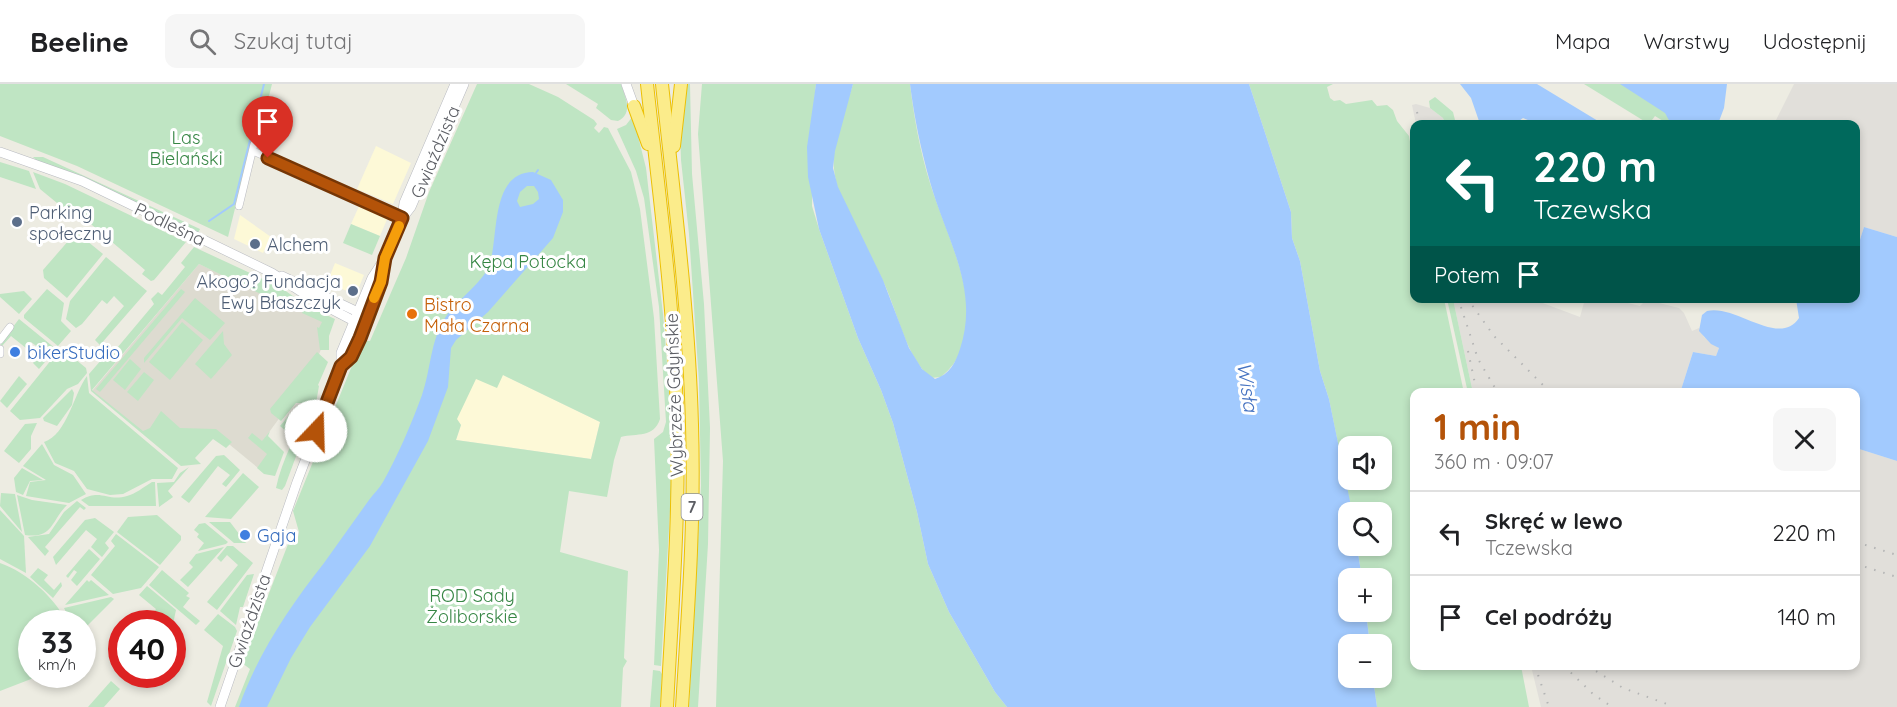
<!DOCTYPE html>
<html lang="pl">
<meta charset="utf-8">
<style>
body{margin:0;font-family:Quicksand,sans-serif;background:#f6f6f6;color:#202124;height:100vh;display:flex;flex-direction:column;font-size:22px;white-space:nowrap}
*{box-sizing:border-box;margin:0}
p{font-size:20px;color:#757577}
.icon{flex:none;width:33px;height:33px;fill:none;stroke:currentColor;stroke-width:2;stroke-linecap:round;stroke-linejoin:round}
.map{position:relative;flex:1;overflow:hidden}
.sheet{position:absolute;left:1410px;top:304px;width:450px;height:282px;display:flex;flex-direction:column;background:#fff;border-radius:12px;box-shadow:0 3px 9px #0003}
.sheet>*{flex:none}
.banner{position:absolute;left:1410px;top:36px;width:450px;height:183px;border-radius:12px;box-shadow:0 3px 9px #0003;background:#00695c;color:#fff;overflow:hidden}
.controls{position:absolute;left:1338px;top:352px;display:grid;gap:12px}
.controls a{display:grid;place-items:center;width:54px;height:54px;border-radius:12px;background:#fff;box-shadow:0 3px 9px #0003;font-size:30px}
.speed{position:absolute;left:18px;top:526px;display:flex;gap:12px;font-size:30px;font-weight:700;text-align:center}
.speed>*{display:grid;place-content:center;width:78px;height:78px;border-radius:50%;background:#fff;box-shadow:0 3px 9px #0003;line-height:1}
.speed small{font-size:15px;font-weight:400}
.speed .limit{border:9px solid #d22;background:#fff;color:#111}
.pin{position:absolute;display:grid;place-items:center;width:51px;height:51px;color:#fff;margin:-62px -26px;border-radius:50% 50% 50% 0;rotate:-45deg;box-shadow:0 0 6px #0007}
.pin .icon{rotate:45deg}
.me{position:absolute;width:66px;margin:-33px;rotate:21deg;stroke-linejoin:round;filter:drop-shadow(0 0 4px #0008)}
.turn{display:flex;align-items:center;gap:21px;height:126px;padding:0 24px;font-size:27px}
.turn .icon{width:78px;height:78px;stroke-width:2.5}
.turn b{display:block;font-size:42px;line-height:51px}
.then{display:flex;align-items:center;height:57px;padding:0 24px;background:#0003;gap:12px;font-size:22px}
.round{display:grid;place-items:center;flex:none;width:63px;height:63px;border-radius:12px;background:#f6f6f6}
.overview{display:flex;align-items:center;justify-content:space-between;height:102px;padding:0 24px}
h1{font-size:36px;font-weight:800;line-height:45px;color:#b45309}
ul{padding:0;list-style:none}
li{display:flex;align-items:center;gap:18px;height:84px;padding:0 24px;border-top:2px solid #e0e0e0}
li div{flex:1}
li b{display:block;font-size:22px}
li em{font-style:normal}
header{display:flex;align-items:center;gap:36px;box-sizing:border-box;height:84px;padding:0 30px;background:#fff;border-bottom:2px solid #e0e0e0}
header strong{font-size:28px}
nav{display:flex;gap:33px;margin-inline-start:auto;font-size:21px}
.search{width:420px;height:54px;background:#f6f6f6;display:flex;align-items:center;gap:15px;box-sizing:border-box;padding:0 21px;border-radius:12px;color:#757577;font-size:22px}
.map>svg:first-child{display:block}
.commercial{fill:#fdf9d7}
.industrial{fill:#e1dfda}
.education{fill:#dddbd0}
.green{fill:#bfe5c3;fill-rule:evenodd}
.water{fill:#a2cafe;fill-rule:evenodd}
.lines{fill:none;stroke-linecap:round;stroke-linejoin:round}
.stream{stroke:#a2cafe;stroke-width:2}
.street-casing{stroke:#babbc1;stroke-width:8}
.secondary-casing{stroke:#b8bac1;stroke-width:10}
.highway-casing{stroke:#ecc003;stroke-width:14}
.street{stroke:#fff;stroke-width:7}
.secondary{stroke:#fff;stroke-width:9}
.highway{stroke:#fbec8b;stroke-width:12}
.rail{stroke:#b3b4b4;stroke-width:2;stroke-dasharray:1.5 8;stroke-linecap:butt}
.route-casing{stroke:#753606;stroke-width:15}
.route{stroke:#b45309;stroke-width:10}
.slow{stroke:#f59e0b;stroke-width:10}
.service-dot{fill:#5c6f8a;stroke:#fff;stroke-width:2}
.food-dot{fill:#e8710a;stroke:#fff;stroke-width:2}
.shop-dot{fill:#3f7fe0;stroke:#fff;stroke-width:2}
.labels{text-anchor:middle;dominant-baseline:central;stroke-width:6;stroke-linejoin:round;paint-order:stroke}
.shield{fill:#fff;stroke:#8c8e92;stroke-width:1.5}
.shield-label{font-size:16px;font-weight:bold;fill:#5b5d63}
.park-label{font-size:18px;fill:#368644;stroke:#fff}
.street-label{font-size:18px;fill:#5b5d63;stroke:#fff}
.service-label{font-size:18px;fill:#4e5e75;stroke:#fff;text-anchor:start}
.food-label{font-size:18px;fill:#c56008;stroke:#fff;text-anchor:start}
.shop-label{font-size:18px;fill:#366cbe;stroke:#fff;text-anchor:start}
.water-label{font-size:20px;font-style:italic;fill:#4572c1;stroke:#fff}
</style>
<header>
<strong>Beeline</strong>
<div class="search"><svg class="icon" aria-label="search" viewBox="0 0 24 24"><circle cx="10" cy="10" r="6"/><path d="M15 15l6 6"/></svg>Szukaj tutaj</div>
<nav><a>Mapa</a><a>Warstwy</a><a>Udostępnij</a></nav>
</header>
<div class="map">
<svg width="1897" height="623" viewBox="0 0 1897 623">
<rect width="100%" height="100%" fill="#edece2"/>
<!-- commercial -->
<g class="commercial">
<path d="M376 62 411 79 393 120 357 105Z"/>
<path d="M360 120 388 133 380 152 351 140Z"/>
<path d="M240 131 271 153 263 169 234 155Z"/>
<path d="M335 179 364 191 357 208 352 209 327 199Z"/>
<path d="M503 291 600 338 591 375 456 356 461 341 456 335 476 294Z"/>
</g>
<!-- industrial -->
<g class="industrial">
<path d="M1794 0H1897V153L1864 143 1856 168V40H1774Z"/>
<path d="M1416 20 1430 24 1443 34 1445 40H1416L1412 21Z"/>
<path d="M1453 215H1532L1580 233 1585 215H1625L1624 218 1640 222 1644 218 1651 217 1679 224 1684 229 1692 247 1699 244 1704 253 1719 264 1716 272 1693 268 1680 309H1473Z"/>
<path d="M1856 364 1897 377V623H1541L1531 582H1856Z"/>
</g>
<!-- education -->
<path class="education" d="M199 180 331 241 310 292 259 362 268 370 258 384 213 347 156 359 92 307Z"/>
<!-- green -->
<g class="green">
<path d="M0 0H272L257 60 251 59 228 153 77 82 0 52Z"/>
<path d="M477 0H529L558 13 594 36 597 40 594 44 599 49 604 43 608 44 631 88 640 125 654 234 660 335C654 354 637 349 621 353L614 376 607 413 569 407 560 468 628 487 624 574 627 577 623 584 621 623H235L250 585 242 579 290 455 297 458 299 448 293 427 362 257H370L406 174 429 108ZM503 291 600 338 591 375 456 356 461 341 457 335 476 295 497 304Z"/>
<path d="M566 0H621C625 13 634 29 618 37L611 36 596 24 598 20Z"/>
<path d="M685 0H690L692 90 704 220 710 344 708 460 698 623H689L701 402 699 298 689 150 681 76 680 48Z"/>
<path d="M702 0H816L813 30 812 122 819 145 858 254 881 306 893 339 917 428 928 480 949 528 995 608 1007 623H716L723 377 698 50Z"/>
<path d="M853 0H910C914 34 920 67 930 99 947 155 999 245 941 293L930 294C903 267 898 227 882 195 866 160 838 124 834 85 831 61 846 24 853 0Z"/>
<path d="M1249 0H1333L1327 3 1330 14 1334 17 1340 16 1346 20 1372 16 1377 22 1387 21 1393 26 1397 37 1409 52 1414 80V214L1444 215 1464 309H1414V582H1521L1529 623H1377L1373 594H1382V561H1370L1366 528H1382V495H1362L1357 462H1382V429H1352L1329 315 1320 287 1300 177 1292 154 1291 128ZM1348 363H1382V396H1348Z"/>
<path d="M1584 0H1661L1679 40H1668L1655 32 1649 40Z"/>
<path d="M1435 13 1453 28 1456 40H1445L1443 34 1430 24 1429 17Z"/>
<path d="M633 32 646 84 663 230 669 304 671 410 661 582 654 581 659 466 654 355 663 348 666 338 659 223 644 114 636 87 617 45 626 41Z"/>
<path d="M33 73H43L200 145 198 149 79 92 37 77Z"/>
<path d="M0 78 29 87 36 105 0 93Z"/>
<path d="M33 88 65 100 186 158 154 196 151 197 142 190 145 186 72 124 68 128 40 105Z"/>
<path d="M351 140 380 152 372 171 343 159Z"/>
<path d="M76 148 103 170 67 214 44 194 43 186Z"/>
<path d="M194 163 280 203 300 217 294 226 199 180 92 306 143 347 150 344 161 327 180 344 216 345 232 358 226 364 213 355 195 374 201 380 181 382 91 307 89 290 109 267 112 270 154 220 151 215 158 208 162 211 185 183 181 179Z"/>
<path d="M106 173 147 207 100 261 95 256 124 222 114 212 107 220 102 216 82 240 76 244 66 235 70 217Z"/>
<path d="M47 205 64 219 61 237 71 247 58 262 24 234V231Z"/>
<path d="M181 205 185 208 100 308 96 305Z"/>
<path d="M24 207 32 215 19 230 0 213V210Z"/>
<path d="M195 214 225 239 210 256 182 234 144 279V274Z"/>
<path d="M1447 215H1453L1473 309H1468Z"/>
<path d="M305 221 335 235 329 252V266H320L317 243 319 244 322 238 302 229Z"/>
<path d="M19 235 56 265 39 285 33 279 40 270 37 267 39 264 31 258 26 264 11 252 2 262 0 260Z"/>
<path d="M182 238 203 256 170 296 149 278Z"/>
<path d="M223 247 224 260 232 271 211 295 195 280Z"/>
<path d="M60 265 64 266 86 284 87 289 78 300 67 305 40 334 20 336 10 327Z"/>
<path d="M317 268 328 278 318 301 319 302 316 319H296L281 337 271 329 270 325Z"/>
<path d="M130 275 141 285 125 306 113 296Z"/>
<path d="M144 288 154 296 138 317 127 308Z"/>
<path d="M19 292 27 300 7 324 0 317Z"/>
<path d="M87 292 89 309 178 384 172 395H152L123 410 110 411 87 405 74 387 55 379 44 358C67 351 74 309 87 292Z"/>
<path d="M72 305 74 309 72 321 57 342 44 337 43 334Z"/>
<path d="M297 322H306L294 353 290 350 292 344 288 343 287 348 280 342Z"/>
<path d="M308 322H313L314 324 285 402 282 406 276 404C282 375 297 350 308 322Z"/>
<path d="M37 339 31 352V365L19 379 4 367 25 340Z"/>
<path d="M270 347 268 352 284 368 275 392 264 390 257 384 267 370 248 354 252 349 262 357Z"/>
<path d="M42 360 54 381 73 391 86 410 69 419 26 412 30 398 46 396 23 382Z"/>
<path d="M224 371 240 386 226 403 222 400 230 391 218 382 189 419 181 413 216 372Z"/>
<path d="M189 383 168 407 173 413 159 423 157 399 174 398 180 389Z"/>
<path d="M22 384 43 396 30 397 23 411 16 408 14 394Z"/>
<path d="M243 389 259 403 231 435 205 433Z"/>
<path d="M152 398H155L156 422H89L81 416C101 404 107 418 127 412 135 410 144 403 152 398Z"/>
<path d="M1 409 15 410 22 448 0 422Z"/>
<path d="M17 411 32 416 67 421C51 437 53 455 25 451Z"/>
<path d="M77 417 86 424 84 426 80 423 45 463 49 467 45 472 28 453 49 450 64 428Z"/>
<path d="M0 426 24 452 26 489 0 475Z"/>
<path d="M157 431 181 452V456L160 481 117 448 128 433Z"/>
<path d="M95 434 114 448 105 459 109 464 102 473 91 463 97 455 86 446 56 481 53 473 85 436Z"/>
<path d="M209 438H230L246 459H234Z"/>
<path d="M205 439 228 458 226 460 198 467 204 459 197 453 199 450 194 446 199 440Z"/>
<path d="M116 450 159 483 141 504 113 510 91 491 115 462 111 457Z"/>
<path d="M227 462H233L253 479 217 526 207 518 238 481 227 471 221 478 217 474Z"/>
<path d="M224 463 188 503 180 496 193 483 189 479 196 470Z"/>
<path d="M89 465 100 475 77 502 71 496 77 488 74 486 68 494 66 492Z"/>
<path d="M0 479C27 488 55 514 68 540H32V591H35L31 595 0 607Z"/>
<path d="M38 484 48 491 44 496 54 506 61 498 62 502 53 514 30 493Z"/>
<path d="M162 486 189 509 186 512 190 514 183 523 200 537 196 541 149 501Z"/>
<path d="M254 490 243 523H240L236 541 220 527 247 491Z"/>
<path d="M87 496 89 498 91 496 109 511 65 521Z"/>
<path d="M147 502 176 526 173 540H166L154 528 156 525 139 511Z"/>
<path d="M111 513 114 515 83 546 82 540H72L64 524Z"/>
<path d="M218 530 235 543 237 547 211 622 207 618 223 562 204 546Z"/>
<path d="M653 586 660 587 662 590 660 623H650Z"/>
<path d="M111 597 120 605 104 623H88Z"/>
</g>
<!-- water -->
<g class="water">
<path d="M816 0H853L835 67 833 84 838 103 883 196 909 264 922 285 935 295C949 291 956 278 960 265 980 205 946 155 930 98 921 66 914 33 910 0H1249L1291 128 1292 154 1300 177 1320 287 1329 315 1351 422 1352 429H1348V462H1357L1362 495H1348V528H1366L1370 561H1348V594H1373L1377 623H1007L995 608 949 528 928 480 917 428 893 339 881 306 858 254 819 145 808 93 807 63Z"/>
<path d="M1460 0H1537L1603 40H1538L1523 34 1515 40H1480L1471 14Z"/>
<path d="M1620 0H1727L1724 24 1718 40H1671L1665 29Z"/>
<path d="M533 88 551 96 563 116V128L553 154 488 228 456 256 451 264 448 303 428 357 370 462 310 543 291 574 267 623H239C257 571 290 522 324 479 339 458 354 437 369 416 373 410 379 405 383 398 398 371 411 341 422 311 431 285 430 258 445 234 456 217 482 199 489 182 499 158 489 88 533 88ZM527 102H534L538 108 539 115 533 120 520 123 517 117 520 108Z"/>
<path d="M1864 143 1897 153V377L1856 364V309H1680L1693 268 1716 272 1719 264 1711 260 1699 247 1702 231 1707 227C1736 220 1779 264 1799 234L1796 215 1856 214V168Z"/>
</g>
<g class="lines">
<!-- stream -->
<g class="stream">
<path d="M536 89 538 86"/>
<path d="M209 137 234 120 264 0"/>
</g>
<defs>
<g id="street">
<path d="M253 67 402 134"/>
<path d="M239 122 254 60"/>
<path d="M0 256 10 243"/>
<path d="M0 265V270"/>
</g>
<g id="secondary">
<path d="M626 0 634 22"/>
<path d="M0 68 82 97 272 189 314 216 354 237 366 236"/>
<path d="M404 132 411 123 464 0"/>
<path d="M282 192 362 230"/>
<path d="M341 282C360 269 380 203 384 180"/>
<path d="M220 623 297 398 341 282V269L372 194 385 174 402 134 404 119 455 0"/>
</g>
<g id="highway">
<path d="M647 0C659 110 674 221 677 331 680 429 672 526 667 623"/>
<path d="M662 0C674 113 689 227 692 341 695 435 688 529 682 623"/>
<path d="M634 22 648 60"/>
<path d="M674 62 681 0"/>
</g>
</defs>
<!-- street casing -->
<use href="#street" class="street-casing"/>
<!-- secondary casing -->
<use href="#secondary" class="secondary-casing"/>
<!-- highway casing -->
<use href="#highway" class="highway-casing"/>
<!-- street -->
<use href="#street" class="street"/>
<!-- secondary -->
<use href="#secondary" class="secondary"/>
<!-- highway -->
<use href="#highway" class="highway"/>
<!-- rail -->
<g class="rail">
<path d="M1417 28 1420 40"/>
<path d="M1458 214 1478 275 1498 309"/>
<path d="M1467 214 1494 252 1551 309"/>
<path d="M1468 267 1477 309"/>
<path d="M1856 458 1897 471"/>
<path d="M1856 480 1897 493"/>
<path d="M1535 582 1549 623"/>
<path d="M1564 582 1593 610 1612 623"/>
<path d="M1588 582 1623 604 1667 620"/>
</g>
</g>
<g class="lines">
<defs>
<path id="route" d="M268 74 402 134 385 174 381 198 360 254 351 273 341 282 316 347"/>
</defs>
<!-- route casing -->
<use href="#route" class="route-casing"/>
<!-- route -->
<use href="#route" class="route"/>
<!-- slow -->
<path class="slow" d="M374 214 381 198 385 174 399 142"/>
</g>
<!-- markers -->
<g class="service-dot">
<circle cx="17" cy="138" r="6"/>
<circle cx="255" cy="160" r="6"/>
<circle cx="353" cy="207" r="6"/>
</g>
<circle class="food-dot" cx="412" cy="230" r="6"/>
<g class="shop-dot">
<circle cx="15" cy="268" r="6"/>
<circle cx="245" cy="451" r="6"/>
</g>
<g class="labels">
<!-- shield labels -->
<rect class="shield" x="681.5" y="410" width="21" height="26" rx="4.5"/>
<g class="shield-label">
<text x="692" y="423">7</text>
</g>
<!-- park labels -->
<g class="park-label">
<text x="186" y="53">Las<tspan x="186" dy="21">Bielański</tspan></text>
<text x="528" y="177">Kępa Potocka</text>
<text x="472" y="511">ROD Sady<tspan x="472" dy="21">Żoliborskie</tspan></text>
</g>
<!-- street labels -->
<g class="street-label">
<text transform="translate(435 68) rotate(-67)">Gwiaździsta</text>
<text transform="translate(170 140) rotate(26)">Podleśna</text>
<text transform="translate(674 311) rotate(-92)">Wybrzeże Gdyńskie</text>
<text transform="translate(249 537) rotate(-71)">Gwiaździsta</text>
</g>
<!-- service labels -->
<g class="service-label">
<text x="29" y="128">Parking<tspan x="29" dy="21">społeczny</tspan></text>
<text x="267" y="160">Alchem</text>
<text x="341" y="197" text-anchor="end">Akogo? Fundacja<tspan x="341" dy="21">Ewy Błaszczyk</tspan></text>
</g>
<!-- food labels -->
<g class="food-label">
<text x="424" y="220">Bistro<tspan x="424" dy="21">Mała Czarna</tspan></text>
</g>
<!-- shop labels -->
<g class="shop-label">
<text x="27" y="268">bikerStudio</text>
<text x="257" y="451">Gaja</text>
</g>
<!-- water labels -->
<g class="water-label">
<text transform="translate(1248 303) rotate(81)">Wisła</text>
</g>
</g>
</svg>
<div class="controls">
<a><svg class="icon" aria-label="sound" viewBox="0 0 24 24"><path d="M4 9h4l5-4v14l-5-4H4zM17 9q2 3 0 6"/></svg></a>
<a><svg class="icon" aria-label="search" viewBox="0 0 24 24"><circle cx="10" cy="10" r="6"/><path d="M15 15l6 6"/></svg></a>
<a>+</a>
<a>−</a>
</div>
<div class="speed"><div>33<small>km/h</small></div><div class="limit">40</div></div>
<div class="pin" style="left:268px;top:74px;background:#d93025"><svg class="icon" aria-label="arrive" viewBox="0 0 24 24"><path d="M6 21V4h12l-3 4 3 4H6"/></svg></div>
<svg class="me" style="left:316px;top:347px" viewBox="-20 -20 40 40"><circle r="19" fill="#fff"/><path d="M0-13L10 11 0 6-10 11z" fill="#b45309"/></svg>
<div class="banner">
<div class="turn"><svg class="icon" aria-label="left" viewBox="0 0 24 24"><path d="M17 20v-9H6M10 6l-5 5 5 5"/></svg><div><b>220 m</b>Tczewska</div></div>
<div class="then">Potem<svg class="icon" aria-label="arrive" viewBox="0 0 24 24"><path d="M6 21V4h12l-3 4 3 4H6"/></svg></div>
</div>
<section class="sheet">
<div class="overview"><div><h1>1 min</h1><p>360 m · 09:07</p></div><a class="round"><svg class="icon" aria-label="close" viewBox="0 0 24 24"><path d="M6 6l12 12M18 6L6 18"/></svg></a></div>
<ul>
<li><svg class="icon" aria-label="left" viewBox="0 0 24 24"><path d="M17 20v-9H6M10 6l-5 5 5 5"/></svg><div><b>Skręć w lewo</b><p>Tczewska</p></div><em>220 m</em></li>
<li><svg class="icon" aria-label="arrive" viewBox="0 0 24 24"><path d="M6 21V4h12l-3 4 3 4H6"/></svg><div><b>Cel podróży</b></div><em>140 m</em></li>
</ul>
</section>
</div>
